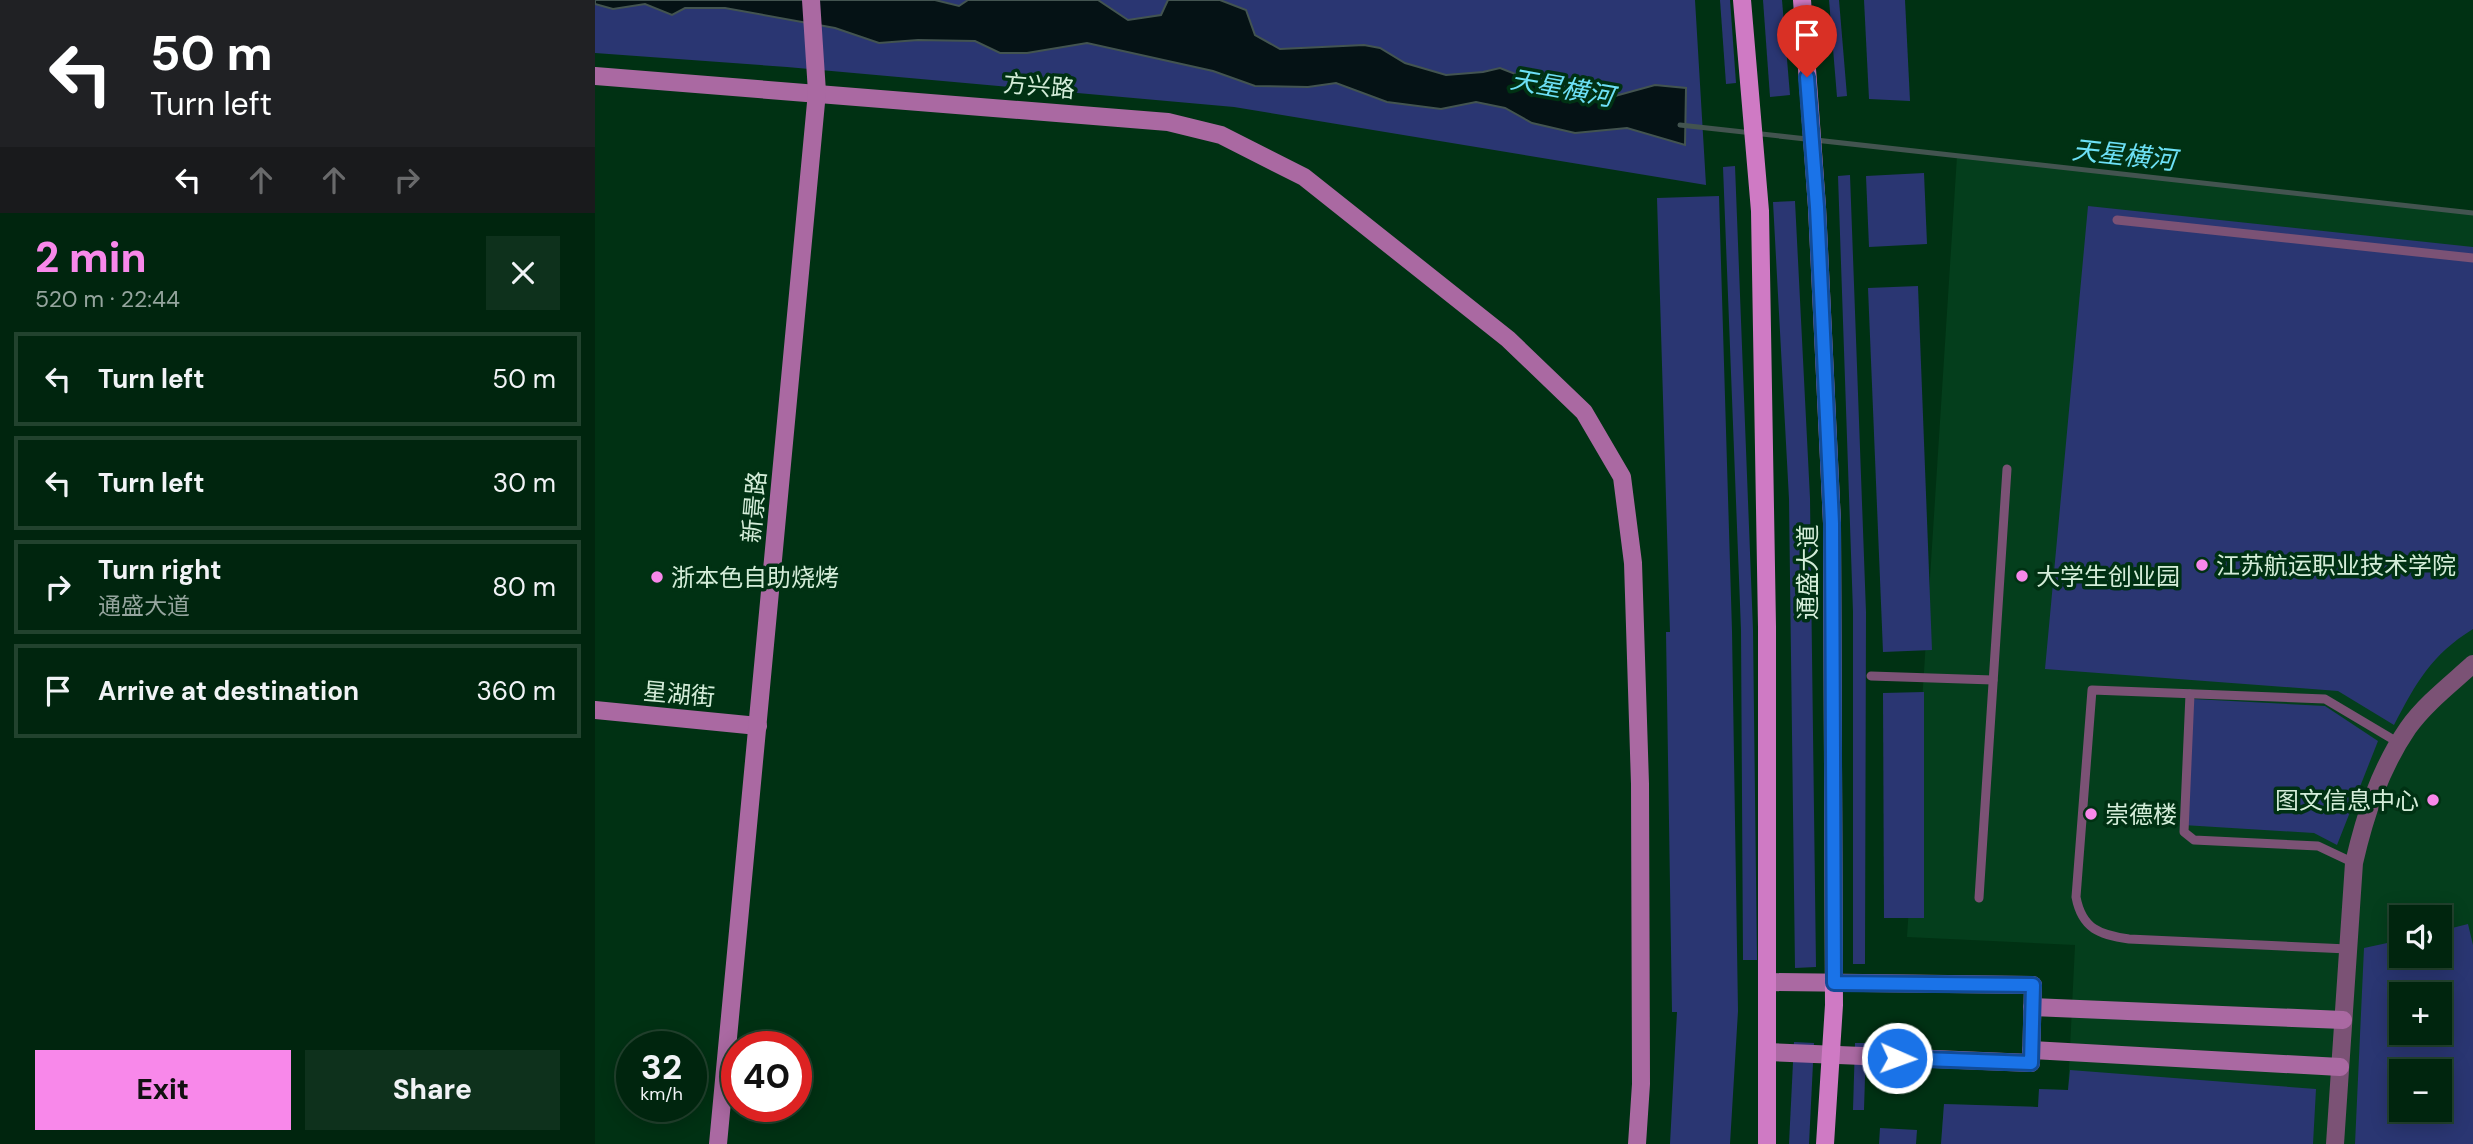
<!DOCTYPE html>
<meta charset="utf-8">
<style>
body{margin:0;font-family:"DM Sans","Noto Sans SC",sans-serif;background:#0e311c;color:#f1f3f6;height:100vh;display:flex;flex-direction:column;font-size:26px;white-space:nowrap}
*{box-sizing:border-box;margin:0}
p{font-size:23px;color:#95a59e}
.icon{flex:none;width:38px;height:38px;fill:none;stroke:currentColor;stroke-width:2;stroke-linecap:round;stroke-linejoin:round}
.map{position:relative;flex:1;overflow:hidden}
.panel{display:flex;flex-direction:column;background:#00250e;width:595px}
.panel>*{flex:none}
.guide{background:#202124;color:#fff;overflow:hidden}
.tools{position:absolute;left:1794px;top:905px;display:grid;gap:14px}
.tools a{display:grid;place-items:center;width:63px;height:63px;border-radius:0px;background:#00250e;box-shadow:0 4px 18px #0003,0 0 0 2px #22422e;font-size:35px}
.speed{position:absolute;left:21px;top:1031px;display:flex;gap:14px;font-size:35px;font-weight:700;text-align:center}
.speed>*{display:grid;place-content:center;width:91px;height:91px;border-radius:50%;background:#00250e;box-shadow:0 4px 18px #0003,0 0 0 2px #22422e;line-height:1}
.speed small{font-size:18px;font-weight:400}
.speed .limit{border:10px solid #d22;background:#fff;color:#111}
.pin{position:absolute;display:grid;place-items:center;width:60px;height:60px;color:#fff;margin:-72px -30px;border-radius:50% 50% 50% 0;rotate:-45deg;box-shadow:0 0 7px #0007}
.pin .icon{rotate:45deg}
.me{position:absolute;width:77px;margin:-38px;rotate:92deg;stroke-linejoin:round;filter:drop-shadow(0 0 5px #0008)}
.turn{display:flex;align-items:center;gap:24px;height:147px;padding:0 35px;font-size:32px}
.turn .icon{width:91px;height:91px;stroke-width:2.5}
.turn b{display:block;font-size:49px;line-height:60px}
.lanes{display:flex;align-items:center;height:66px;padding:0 35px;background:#0003;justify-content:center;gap:35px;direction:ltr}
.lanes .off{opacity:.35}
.round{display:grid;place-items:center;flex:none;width:74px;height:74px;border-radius:0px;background:#0e311c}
.head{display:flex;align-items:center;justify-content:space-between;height:119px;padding:0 35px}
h1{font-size:42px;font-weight:800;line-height:52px;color:#f888ea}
.primary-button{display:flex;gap:14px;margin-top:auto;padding:14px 35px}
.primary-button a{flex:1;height:80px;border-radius:0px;background:#f888ea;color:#111;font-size:28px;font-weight:800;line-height:80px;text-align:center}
.primary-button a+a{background:#0e311c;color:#f1f3f6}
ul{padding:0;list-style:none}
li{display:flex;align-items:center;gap:21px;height:94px;margin:0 14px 10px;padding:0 21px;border:4px solid #22422e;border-radius:0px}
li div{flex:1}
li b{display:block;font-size:26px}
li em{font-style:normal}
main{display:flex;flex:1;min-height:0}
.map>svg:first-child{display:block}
.built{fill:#043e1c;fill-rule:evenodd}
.green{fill:#2a3672;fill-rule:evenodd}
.water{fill:#051215;stroke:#435450;stroke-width:2}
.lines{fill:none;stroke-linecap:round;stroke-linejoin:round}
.stream{stroke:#435450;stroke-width:5}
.lane{stroke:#7b5275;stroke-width:9}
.street{stroke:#7b5275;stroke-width:18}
.secondary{stroke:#aa69a2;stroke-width:18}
.primary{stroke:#cf7ac4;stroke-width:18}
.route-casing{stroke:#114b97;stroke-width:18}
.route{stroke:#1a73e8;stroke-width:12}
.poi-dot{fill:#f888ea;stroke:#003113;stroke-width:2.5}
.labels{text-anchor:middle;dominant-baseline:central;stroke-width:7;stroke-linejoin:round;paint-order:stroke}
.street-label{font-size:24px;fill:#d4edd9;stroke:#003113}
.poi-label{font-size:24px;fill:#d4edd9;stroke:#003113;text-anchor:start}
.water-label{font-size:26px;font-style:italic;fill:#6de1f7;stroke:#003113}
</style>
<main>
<section class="panel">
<div class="guide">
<div class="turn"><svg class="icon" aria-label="left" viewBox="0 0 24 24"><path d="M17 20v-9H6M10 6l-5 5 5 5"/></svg><div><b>50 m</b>Turn left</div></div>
<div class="lanes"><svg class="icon" aria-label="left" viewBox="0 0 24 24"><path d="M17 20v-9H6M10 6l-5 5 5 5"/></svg><svg class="icon off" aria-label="ahead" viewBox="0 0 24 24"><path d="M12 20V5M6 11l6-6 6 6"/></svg><svg class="icon off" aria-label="ahead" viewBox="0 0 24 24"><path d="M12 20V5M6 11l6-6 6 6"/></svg><svg class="icon off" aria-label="right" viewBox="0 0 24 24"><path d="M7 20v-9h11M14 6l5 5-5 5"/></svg></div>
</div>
<div class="head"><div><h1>2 min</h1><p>520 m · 22:44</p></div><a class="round"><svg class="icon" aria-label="close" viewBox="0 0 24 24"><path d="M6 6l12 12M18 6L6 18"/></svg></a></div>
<ul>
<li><svg class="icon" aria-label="left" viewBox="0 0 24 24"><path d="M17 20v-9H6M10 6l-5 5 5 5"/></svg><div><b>Turn left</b></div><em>50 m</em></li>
<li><svg class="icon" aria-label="left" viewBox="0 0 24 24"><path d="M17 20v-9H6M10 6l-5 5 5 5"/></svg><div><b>Turn left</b></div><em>30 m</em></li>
<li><svg class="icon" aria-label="right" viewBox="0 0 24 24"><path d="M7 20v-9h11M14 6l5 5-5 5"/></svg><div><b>Turn right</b><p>通盛大道</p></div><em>80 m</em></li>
<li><svg class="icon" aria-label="arrive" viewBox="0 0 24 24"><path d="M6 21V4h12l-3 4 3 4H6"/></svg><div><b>Arrive at destination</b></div><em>360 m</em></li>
</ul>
<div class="primary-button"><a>Exit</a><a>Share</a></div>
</section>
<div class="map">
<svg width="1878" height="1144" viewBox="0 0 1878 1144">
<rect width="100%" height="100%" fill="#003113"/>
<!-- built -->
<path class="built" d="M1362 156 1878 213V1144H1346L1349 1104 1443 1107 1444 1089 1473 1090 1480 945 1312 937ZM1806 917H1844V956H1806ZM1806 994H1844V1032H1806ZM1806 1071H1844V1110H1806Z"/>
<!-- green -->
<g class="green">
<path d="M0 0H1100L1111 185 639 107 192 67 0 53Z"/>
<path d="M1125 0H1135L1141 83 1131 84Z"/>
<path d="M1168 0H1187L1195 95 1175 97Z"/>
<path d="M1234 0H1244L1252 96 1242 97Z"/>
<path d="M1269 0H1310L1315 101 1274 99Z"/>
<path d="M1140 166 1158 630 1162 960H1148L1146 630 1128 167Z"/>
<path d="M1329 173 1332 244 1274 247 1271 176Z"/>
<path d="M1255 175 1271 612 1270 964H1258V612L1243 176Z"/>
<path d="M1124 196 1137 631 1143 1011 1135 1144H1075L1082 1012H1077L1071 632H1075L1062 198Z"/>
<path d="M1200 201 1215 498 1221 967 1200 968 1194 499 1178 202Z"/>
<path d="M1493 206 1878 247V629C1836 655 1821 683 1799 725L1743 691 1450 669Z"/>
<path d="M1323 286 1337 650 1288 652 1273 288Z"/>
<path d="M1329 692V918H1289L1288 693Z"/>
<path d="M1598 699 1730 706 1783 741 1742 845 1719 833 1588 825Z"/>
<path d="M1873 924 1878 945V1144H1760L1769 948 1806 940V956H1844L1845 931ZM1806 994H1844V1032H1806ZM1806 1071H1844V1110H1806Z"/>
<path d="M1199 1042 1219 1043 1214 1144H1194Z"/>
<path d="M1260 1043H1271L1269 1110H1258Z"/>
<path d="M1475 1070 1721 1089 1718 1144H1346L1349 1104 1443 1107 1444 1089 1473 1090Z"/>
<path d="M1285 1128 1322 1130 1321 1144H1284Z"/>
</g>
<!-- water -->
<path class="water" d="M0 0H340L364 6 373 0H503L533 20 566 15 573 0H625L651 10 660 35 685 49 769 45 785 48 810 63 851 75 888 72 905 68 987 100 1020 96 1060 85 1091 88 1090 145 1032 128 980 133 937 123 910 108 881 102 846 109 792 102 741 83 713 87 660 86 618 71 492 43 432 53H405L380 41 323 40 284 43 240 28 130 8H90L77 15 50 4 18 9 0 4Z"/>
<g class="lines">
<!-- stream -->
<path class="stream" d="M1085 125 1878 213"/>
<!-- lane -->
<g class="lane">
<path d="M1522 220 1878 258"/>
<path d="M1276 676 1398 680"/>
<path d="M1595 694 1589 832 1599 840 1723 846 1759 863"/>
<path d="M1384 898 1412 469"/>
<path d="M1753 949 1534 939C1505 935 1487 929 1481 897L1497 690 1730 699 1804 743"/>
</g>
<!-- street -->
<path class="street" d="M1740 1144 1759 863C1770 815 1785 769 1813 728 1830 704 1856 684 1878 664"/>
<!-- secondary -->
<g class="secondary">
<path d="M0 76 573 122 626 135 709 177 913 339 989 412 1027 477 1038 563 1045 784 1046 1084 1042 1144"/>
<path d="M0 710 163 726"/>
<path d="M1173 982 1438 985 1436 1063 1173 1052"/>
<path d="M1437 1007 1748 1020"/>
<path d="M1436 1050 1745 1067"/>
<path d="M123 1144 222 92 216 0"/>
</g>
<!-- primary -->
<g class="primary">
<path d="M1147 0 1165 211 1172 627V1144"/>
<path d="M1207 0 1222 207 1237 523 1239 1005 1230 1144"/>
</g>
</g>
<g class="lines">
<defs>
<path id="route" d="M1212 77 1222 207 1237 523 1239 983 1438 985 1436 1063 1302 1058"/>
</defs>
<!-- route casing -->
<use href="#route" class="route-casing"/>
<!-- route -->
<use href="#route" class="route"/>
</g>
<!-- markers -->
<g class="poi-dot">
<circle cx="1607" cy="565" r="7"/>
<circle cx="1427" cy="576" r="7"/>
<circle cx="62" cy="577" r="7"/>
<circle cx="1838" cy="800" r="7"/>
<circle cx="1496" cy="814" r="7"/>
</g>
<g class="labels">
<!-- street labels -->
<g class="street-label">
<text transform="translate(444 86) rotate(5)">方兴路</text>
<text transform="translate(159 507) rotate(-85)">新景路</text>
<text transform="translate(1212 572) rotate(-90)">通盛大道</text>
<text transform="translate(84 694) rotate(5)">星湖街</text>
</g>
<!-- poi labels -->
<g class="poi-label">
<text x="1621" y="565">江苏航运职业技术学院</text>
<text x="1441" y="576">大学生创业园</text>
<text x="76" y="577">浙本色自助烧烤</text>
<text x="1824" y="800" text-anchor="end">图文信息中心</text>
<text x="1510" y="814">崇德楼</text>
</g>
<!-- water labels -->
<g class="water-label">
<text transform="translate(967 88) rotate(10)">天星横河</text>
<text transform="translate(1529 155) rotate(6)">天星横河</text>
</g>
</g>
</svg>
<div class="tools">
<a><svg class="icon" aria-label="sound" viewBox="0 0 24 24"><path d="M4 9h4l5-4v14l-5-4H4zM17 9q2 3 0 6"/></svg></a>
<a>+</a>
<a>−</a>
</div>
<div class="speed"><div>32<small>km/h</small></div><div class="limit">40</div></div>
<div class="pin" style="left:1212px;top:77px;background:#d93025"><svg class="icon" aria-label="arrive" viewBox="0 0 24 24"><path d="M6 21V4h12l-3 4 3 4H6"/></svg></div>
<svg class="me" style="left:1302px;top:1058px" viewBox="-20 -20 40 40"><circle r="17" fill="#1a73e8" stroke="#fff" stroke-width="3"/><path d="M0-11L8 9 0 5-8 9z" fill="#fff"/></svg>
</div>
</main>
